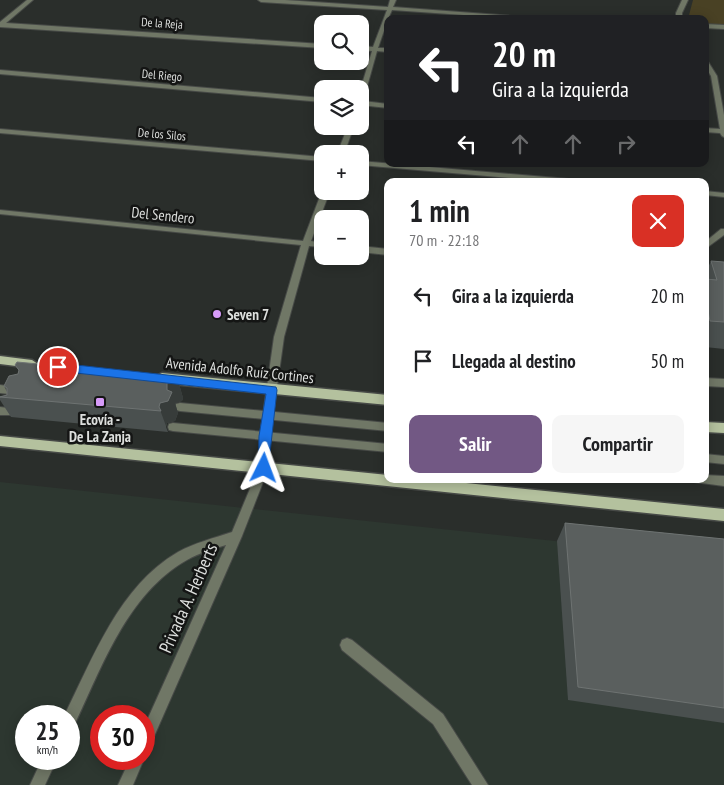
<!DOCTYPE html>
<html lang="es">
<meta charset="utf-8">
<style>
body{margin:0;font-family:"PT Sans Narrow",sans-serif;background:#f6f6f6;color:#202124;height:100vh;display:flex;flex-direction:column;font-size:19px;white-space:nowrap}
*{box-sizing:border-box;margin:0}
p{font-size:16px;color:#757577}
.icon{flex:none;width:28px;height:28px;fill:none;stroke:currentColor;stroke-width:2;stroke-linecap:round;stroke-linejoin:round}
.map{position:relative;flex:1;overflow:hidden}
.drawer{position:absolute;left:384px;top:178px;width:325px;height:305px;display:flex;flex-direction:column;background:#fff;border-radius:10px;box-shadow:0 2px 12px #0003}
.drawer>*{flex:none}
.banner{position:absolute;left:384px;top:15px;width:325px;height:152px;border-radius:10px;box-shadow:0 2px 12px #0003;background:#202124;color:#fff;overflow:hidden}
.controls{position:absolute;left:314px;top:15px;display:grid;gap:10px}
.controls a{display:grid;place-items:center;width:55px;height:55px;border-radius:10px;background:#fff;box-shadow:0 2px 12px #0003;font-size:25px}
.speed{position:absolute;left:15px;top:705px;display:flex;gap:10px;font-size:25px;font-weight:700;text-align:center}
.speed>*{display:grid;place-content:center;width:65px;height:65px;border-radius:50%;background:#fff;box-shadow:0 2px 12px #0003;line-height:1}
.speed small{font-size:12px;font-weight:400}
.speed .limit{border:8px solid #d22;background:#fff;color:#111}
.pin{position:absolute;display:grid;place-items:center;width:42px;height:42px;color:#fff;margin:-21px;border:2px solid #fff;border-radius:50%;box-shadow:0 1px 5px #0007}
.me{position:absolute;width:55px;margin:-28px;rotate:3deg;stroke-linejoin:round;filter:drop-shadow(0 0 4px #0008)}
.turn{display:flex;align-items:center;gap:18px;height:105px;padding:0 25px;font-size:22px}
.turn .icon{width:65px;height:65px;stroke-width:2.5}
.turn b{display:block;font-size:35px;line-height:42px}
.lanes{display:flex;align-items:center;height:48px;padding:0 25px;background:#0003;justify-content:center;gap:25px;direction:ltr}
.lanes .off{opacity:.35}
.round{display:grid;place-items:center;flex:none;width:52px;height:52px;border-radius:10px;background:#f6f6f6}
.head{display:flex;align-items:center;justify-content:space-between;height:85px;padding:0 25px}
h1{font-size:30px;font-weight:700;line-height:38px}
.action{display:flex;gap:10px;margin-top:auto;padding:10px 25px}
.action a{flex:1;height:58px;border-radius:10px;background:#725884;color:#fff;font-size:20px;font-weight:700;line-height:58px;text-align:center}
.action a+a{background:#f6f6f6;color:#202124}
ul{padding:0;list-style:none}
li{display:flex;align-items:center;gap:15px;height:65px;padding:0 25px}
li div{flex:1}
li b{display:block;font-size:19px}
li em{font-style:normal}
.map>svg:first-child{display:block}
.built{fill:#2d3730;fill-rule:evenodd}
.green{fill:#494124}
.lines{fill:none;stroke-linecap:round;stroke-linejoin:round}
.service-casing{stroke:#474a47;stroke-width:2}
.minor-casing{stroke:#474a47;stroke-width:2}
.primary-casing{stroke:#474a47;stroke-width:3}
.service{fill:#707766;fill-rule:evenodd}
.minor{fill:#707766;fill-rule:evenodd}
.primary{fill:#b4c19e;fill-rule:evenodd}
.wall{fill:#4a504f}
.shaded-wall{fill:#373c3a}
.building{fill:#5a5f5e;stroke:#6e7372}
.route{fill:#1a73e8;stroke:#114b97}
.poi-dot{fill:#d79bf9;stroke:#141514;stroke-width:2}
.labels{text-anchor:middle;dominant-baseline:central;stroke-width:5;stroke-linejoin:round;paint-order:stroke}
.far-street-label{font-size:12px;fill:#dddfdd;stroke:#141514}
.street-label{font-size:15px;fill:#dddfdd;stroke:#141514}
.poi-label{font-size:15px;font-weight:bold;fill:#dddfdd;stroke:#141514;text-anchor:start}
.near-street-label{font-size:18px;fill:#dddfdd;stroke:#141514}
</style>
<div class="map">
<svg width="724" height="785" viewBox="0 0 724 785">
<rect width="100%" height="100%" fill="#2a2e2b"/>
<!-- built -->
<path class="built" d="M0 482 724 559V785H0ZM26 716H69V759H26ZM101 716H144V759H101Z"/>
<!-- green -->
<path class="green" d="M693 0H724V26L705 24V19H688Z"/>
<g class="lines">
<defs>
<g id="service">
<path d="M705 378 724 379V387L705 386Z"/>
<path d="M0 385 22 388 23 391 22 394 18 395 0 393Z"/>
<path d="M180 403 388 423V431L180 411 176 410 175 407 176 404Z"/>
<path d="M0 407 18 409 19 412 18 415H0Z"/>
<path d="M173 423 388 444V452L173 431 169 430 168 427 169 424Z"/>
<path d="M705 454 724 456V464L705 462Z"/>
<path d="M264 462 268 464 269 467 242 536 149 748 144 750V727L226 545C213 549 199 553 187 560 127 594 102 667 74 726L69 728V716H64C93 658 119 586 178 552 194 543 214 538 232 532L259 467 260 464Z"/>
<path d="M705 475 724 476V486L694 482 693 479H705Z"/>
<path d="M347 638 352 640 443 714 488 785H472L433 724 342 650 340 645 342 640Z"/>
<path d="M144 758V759L133 785H118L130 759Z"/>
<path d="M42 759H57L45 785H30Z"/>
</g>
<g id="minor">
<path d="M27 0H33L6 23 322 44V48L0 27V22Z"/>
<path d="M258 0H285L388 7 390 0H396L393 7 552 19H520L392 10 388 19 378 48H388V52L377 51 363 101 388 104V108L360 105V91L372 51 360 50V46L373 47 387 10 261 2Z"/>
<path d="M682 0H688L682 13V19H676V13Z"/>
<path d="M705 24 724 25V29L705 28Z"/>
<path d="M705 59 707 60 717 76 724 115V137L722 136 720 133 705 132V128L720 129 711 76 705 66Z"/>
<path d="M0 70 322 98V102L0 74Z"/>
<path d="M348 126H354L344 154H337Z"/>
<path d="M0 129 322 157V161L0 133Z"/>
<path d="M360 161 569 179 573 181H546L360 165Z"/>
<path d="M322 191H330L311 241 322 243V247L309 246 284 337 270 436 269 467 268 470 264 472 260 470 259 467 260 436 274 337 301 245 0 214V210L303 241Z"/>
<path d="M705 191 724 193V197L705 195Z"/>
<path d="M721 229H724V235L705 249V242Z"/>
<path d="M360 246 388 249V255L360 252Z"/>
</g>
<g id="primary">
<path d="M0 356 32 360 38 364 32 368 0 364Z"/>
<path d="M162 373 388 395V405L162 383 158 381 156 378 158 375Z"/>
<path d="M705 422 724 423V433L705 432Z"/>
<path d="M0 436 388 475V479H427L724 509V521L0 446Z"/>
</g>
</defs>
<!-- service casing -->
<use href="#service" class="service-casing"/>
<!-- minor casing -->
<use href="#minor" class="minor-casing"/>
<!-- primary casing -->
<use href="#primary" class="primary-casing"/>
<!-- service -->
<use href="#service" class="service"/>
<!-- minor -->
<use href="#minor" class="minor"/>
<!-- primary -->
<use href="#primary" class="primary"/>
</g>
<!-- wall -->
<g class="wall">
<path d="M711 261 724 262V349L705 347V274Z"/>
<path d="M15 365 177 377 183 398 182 401 175 403 178 413 175 421 167 423 166 427 168 432 11 417 0 400V396L7 395V392L4 386 18 374 19 371Z"/>
<path d="M565 523 724 539V723L568 700 557 541Z"/>
</g>
<!-- shaded-wall -->
<path class="shaded-wall" d="M177 377 183 398 182 401 175 403 178 413 175 421 167 423 166 426 159 407 160 403 167 390V383Z"/>
<!-- building -->
<g class="building">
<path d="M711 261 724 262V322L710 321 705 296V279L717 280Z"/>
<path d="M17 362 177 377 176 381 167 383V390L172 392 168 401 160 403 159 407 161 411 0 397 7 395V388L4 386 9 376 18 374 19 370 15 365Z"/>
<path d="M565 523 724 539V708L578 687Z"/>
</g>
<!-- route -->
<path class="route" d="M58 363 276 387 277 390 268 471 264 473 259 471 258 468 259 436 266 394 58 371 53 367Z"/>
<!-- markers -->
<g class="poi-dot">
<circle cx="217" cy="314" r="5"/>
<rect x="95" y="397" width="10" height="10" rx="2.5"/>
</g>
<g class="labels">
<!-- far-street labels -->
<g class="far-street-label">
<text transform="translate(162 23) rotate(4)">De la Reja</text>
<text transform="translate(162 75) rotate(5)">Del Riego</text>
<text transform="translate(162 134) rotate(5)">De los Silos</text>
</g>
<!-- street labels -->
<g class="street-label">
<text transform="translate(163 215) rotate(6)">Del Sendero</text>
<text transform="translate(240 370) rotate(6)">Avenida Adolfo Ruíz Cortines</text>
</g>
<!-- poi labels -->
<g class="poi-label">
<text x="227" y="314">Seven 7</text>
<text x="100" y="419" text-anchor="middle">Ecovía -<tspan x="100" dy="17">De La Zanja</tspan></text>
</g>
<!-- near-street labels -->
<g class="near-street-label">
<text transform="translate(188 598) rotate(-66)">Privada A. Herberts</text>
</g>
</g>
</svg>
<div class="controls">
<a><svg class="icon" aria-label="search" viewBox="0 0 24 24"><circle cx="10" cy="10" r="6"/><path d="M15 15l6 6"/></svg></a>
<a><svg class="icon" aria-label="layers" viewBox="0 0 24 24"><path d="M12 4l9 5-9 5-9-5zM3 14l9 5 9-5"/></svg></a>
<a>+</a>
<a>−</a>
</div>
<div class="speed"><div>25<small>km/h</small></div><div class="limit">30</div></div>
<div class="pin" style="left:58px;top:367px;background:#d93025"><svg class="icon" aria-label="arrive" viewBox="0 0 24 24"><path d="M6 21V4h12l-3 4 3 4H6"/></svg></div>
<svg class="me" style="left:264px;top:468px" viewBox="-20 -20 40 40"><path d="M0-17L14 15 0 8-14 15z" fill="#1a73e8" stroke="#fff" stroke-width="4"/></svg>
<div class="banner">
<div class="turn"><svg class="icon" aria-label="left" viewBox="0 0 24 24"><path d="M17 20v-9H6M10 6l-5 5 5 5"/></svg><div><b>20 m</b>Gira a la izquierda</div></div>
<div class="lanes"><svg class="icon" aria-label="left" viewBox="0 0 24 24"><path d="M17 20v-9H6M10 6l-5 5 5 5"/></svg><svg class="icon off" aria-label="ahead" viewBox="0 0 24 24"><path d="M12 20V5M6 11l6-6 6 6"/></svg><svg class="icon off" aria-label="ahead" viewBox="0 0 24 24"><path d="M12 20V5M6 11l6-6 6 6"/></svg><svg class="icon off" aria-label="right" viewBox="0 0 24 24"><path d="M7 20v-9h11M14 6l5 5-5 5"/></svg></div>
</div>
<section class="drawer">
<div class="head"><div><h1>1 min</h1><p>70 m · 22:18</p></div><a class="round" style="background:#d93025;color:#fff"><svg class="icon" aria-label="close" viewBox="0 0 24 24"><path d="M6 6l12 12M18 6L6 18"/></svg></a></div>
<ul>
<li><svg class="icon" aria-label="left" viewBox="0 0 24 24"><path d="M17 20v-9H6M10 6l-5 5 5 5"/></svg><div><b>Gira a la izquierda</b></div><em>20 m</em></li>
<li><svg class="icon" aria-label="arrive" viewBox="0 0 24 24"><path d="M6 21V4h12l-3 4 3 4H6"/></svg><div><b>Llegada al destino</b></div><em>50 m</em></li>
</ul>
<div class="action"><a>Salir</a><a>Compartir</a></div>
</section>
</div>
